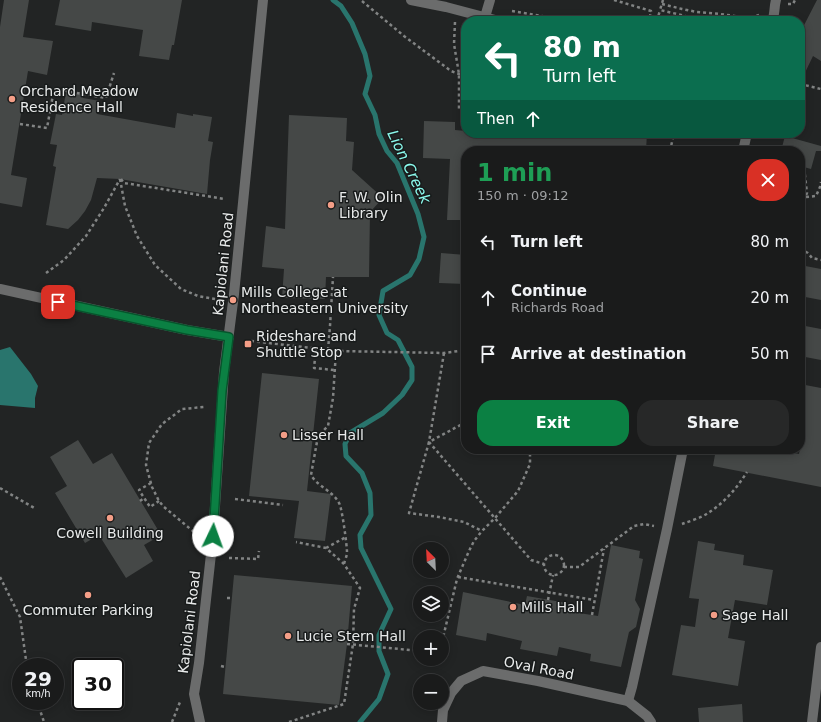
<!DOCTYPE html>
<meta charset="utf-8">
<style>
body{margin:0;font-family:"DejaVu Sans",sans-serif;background:#272828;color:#f1f3f6;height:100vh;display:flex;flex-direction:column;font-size:15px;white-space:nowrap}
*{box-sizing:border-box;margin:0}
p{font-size:13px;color:#9fa1a3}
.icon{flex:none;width:22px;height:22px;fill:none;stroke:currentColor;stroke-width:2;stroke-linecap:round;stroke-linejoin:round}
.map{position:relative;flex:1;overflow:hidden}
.panel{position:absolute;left:461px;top:146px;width:344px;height:308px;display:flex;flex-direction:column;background:#1a1b1b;border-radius:16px;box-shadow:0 2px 10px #0003,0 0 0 1px #38393a}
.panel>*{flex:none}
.hud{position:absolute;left:461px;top:16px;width:344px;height:122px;border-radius:16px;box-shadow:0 2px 10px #0003,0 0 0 1px #38393a;background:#0b6e4f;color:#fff;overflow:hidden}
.needle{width:26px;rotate:336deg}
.controls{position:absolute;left:413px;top:542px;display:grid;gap:8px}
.controls a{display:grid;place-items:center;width:36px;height:36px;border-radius:50%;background:#1a1b1b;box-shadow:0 2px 10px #0003,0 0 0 1px #38393a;font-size:20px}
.speed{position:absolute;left:12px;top:658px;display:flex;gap:8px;font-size:20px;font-weight:700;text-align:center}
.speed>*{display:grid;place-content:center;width:52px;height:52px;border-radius:50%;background:#1a1b1b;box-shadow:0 2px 10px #0003,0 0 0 1px #38393a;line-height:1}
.speed small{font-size:10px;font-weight:400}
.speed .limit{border:2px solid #111;border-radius:6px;background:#fff;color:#111}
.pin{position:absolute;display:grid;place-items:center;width:34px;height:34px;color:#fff;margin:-17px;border-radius:8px;box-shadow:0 2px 6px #0006}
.me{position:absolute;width:44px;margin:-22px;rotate:3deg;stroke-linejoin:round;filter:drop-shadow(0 0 3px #0008)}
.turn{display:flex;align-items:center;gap:14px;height:84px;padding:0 16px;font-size:18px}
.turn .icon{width:52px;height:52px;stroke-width:2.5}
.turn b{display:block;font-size:28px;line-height:34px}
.then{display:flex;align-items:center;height:38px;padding:0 16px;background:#0003;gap:8px;font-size:15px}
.round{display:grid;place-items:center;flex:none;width:42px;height:42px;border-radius:16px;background:#272828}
.headline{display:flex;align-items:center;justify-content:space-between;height:68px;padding:0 16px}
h1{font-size:24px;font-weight:800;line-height:30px;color:#1e9e55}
.primary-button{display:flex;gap:8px;margin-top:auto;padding:8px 16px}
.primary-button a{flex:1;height:46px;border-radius:16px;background:#0b8043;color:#fff;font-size:16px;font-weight:800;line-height:46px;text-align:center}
.primary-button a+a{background:#272828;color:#f1f3f6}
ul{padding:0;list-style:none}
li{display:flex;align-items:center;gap:12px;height:56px;padding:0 16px}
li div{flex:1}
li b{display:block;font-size:15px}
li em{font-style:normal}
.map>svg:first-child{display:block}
.water{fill:#29756d}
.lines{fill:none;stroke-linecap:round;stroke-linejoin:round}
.stream{stroke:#29756d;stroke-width:5}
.building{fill:#454847}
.path{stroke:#828484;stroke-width:2.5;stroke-dasharray:3 3;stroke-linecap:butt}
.minor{stroke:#6b6c6c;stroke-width:10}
.route-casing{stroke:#07532c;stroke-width:10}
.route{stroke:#0b8043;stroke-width:7}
.poi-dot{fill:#f49e87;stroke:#181b1b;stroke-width:1.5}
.labels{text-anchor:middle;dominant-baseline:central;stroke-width:3;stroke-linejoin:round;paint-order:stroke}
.poi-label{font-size:14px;fill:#e8eaea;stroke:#181b1b;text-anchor:start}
.street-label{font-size:14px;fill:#e8eaea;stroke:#181b1b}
.water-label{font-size:15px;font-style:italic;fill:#8bfaed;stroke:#181b1b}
</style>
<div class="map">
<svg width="821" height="722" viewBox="0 0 821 722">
<rect width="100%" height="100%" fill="#222424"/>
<!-- water -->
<path class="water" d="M10 347 31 374 38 386 35 398V408L0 405V350Z"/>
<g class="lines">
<!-- stream -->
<path class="stream" d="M333 0 341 6 352 23 365 54 370 76 365 94 375 115 379 134 387 151 397 163 418 214 424 237 419 259 410 275 383 291 379 315 387 333 398 340 412 367V380L402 395 383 413 350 433 345 444 346 456 362 473 370 493 371 515 360 535 361 548 391 609 379 635V651L388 674 379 699 360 722"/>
</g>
<!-- building -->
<g class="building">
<path d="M4 0H29L23 37 53 41 47 75 28 71 11 175 27 178 22 207 0 203V27Z"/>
<path d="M60 0H182L174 45H172L169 60 139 56 143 30 92 22 91 31 55 25Z"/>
<path d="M817 0H821V61L813 56 800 83V33Z"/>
<path d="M66 92 84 95 83 98 100 101 97 114 175 128 177 113 193 116V114L212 117 208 141 213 142 210 160 207 194 120 179 97 178 91 200 85 211 78 220 68 229 46 225 56 167 53 166 57 145 50 144 56 114 62 115Z"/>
<path d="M289 115 347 118 346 141 354 142 352 170 383 198 370 212 369 277H326L325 299 282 298 284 269 262 267 266 226 285 229Z"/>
<path d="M424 121 455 122V130L466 131V133H647L646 150 629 149V151H466V220H447L450 159 423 158Z"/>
<path d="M785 136 821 146V151H816L811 169 800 166V151H781Z"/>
<path d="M441 253 466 255V284L439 283Z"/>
<path d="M800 265 821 269V300L800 296Z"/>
<path d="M800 325 821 329V360L800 356Z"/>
<path d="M262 373 319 379 307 491 331 494 325 541 294 538 299 501 249 496Z"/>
<path d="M800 384 821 388V487L713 466 716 449H770L799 454 806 417 800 415Z"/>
<path d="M78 440 93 464 112 453 161 535 144 545 153 561 126 578 99 535 85 543 55 493 67 486 50 457Z"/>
<path d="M698 541 715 544 714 550 744 555 743 565 773 570 767 605 735 600 728 638 745 641 738 686 672 675 681 625 695 627 699 599 689 598Z"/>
<path d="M611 545 640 551 639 558 643 559 635 600 640 609 636 627 629 632 621 667 590 661 591 654 559 647 557 656 520 649 522 641 487 633 486 641 456 635 463 592 525 605 527 596 567 603 566 611 598 616Z"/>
<path d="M234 575 352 586 347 644 339 705 223 694Z"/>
<path d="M742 704 743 722H699L698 708Z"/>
</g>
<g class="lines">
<!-- path -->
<g class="path">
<path d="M614 0 651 11 649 21"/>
<path d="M663 0 660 10 702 20 701 21"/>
<path d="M362 1 404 36 451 71 459 74H466"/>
<path d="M662 4 682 9 697 12 720 14 750 18 759 15"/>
<path d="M788 4H793L795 0"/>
<path d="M512 11 571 21"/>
<path d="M657 21 660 10"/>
<path d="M455 22 454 44 459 74V109L466 114"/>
<path d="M800 34H801"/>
<path d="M800 84 821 89"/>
<path d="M20 124 47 128 54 89 106 98 114 73"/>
<path d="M583 134 584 133"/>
<path d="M670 151 674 133"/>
<path d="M120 179 125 206 137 236 155 265 181 289 198 296 215 299"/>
<path d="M121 179 124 183 225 199"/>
<path d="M806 197 816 196 820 187 821 182"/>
<path d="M800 203 802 204 807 193 804 167"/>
<path d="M800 213V218"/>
<path d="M800 249 808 253 812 258 821 260"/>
<path d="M46 273 64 260 86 236 104 208 120 179"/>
<path d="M251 341 338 351 444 353 466 350"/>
<path d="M316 349 314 368 334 370"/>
<path d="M328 350 330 326 333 277"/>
<path d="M336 351 333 398 328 426 318 436 311 475C318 487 333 491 339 503 342 507 347 546 347 552 347 556 345 560 344 564"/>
<path d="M444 353 429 442 531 560 544 564"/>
<path d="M466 422 429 442 409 513 439 517 464 522 482 531"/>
<path d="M151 483 139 490 150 507 159 501"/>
<path d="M0 488 36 509"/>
<path d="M235 499 283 505"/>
<path d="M140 501 144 498"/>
<path d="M682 524C690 521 701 518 708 513 724 503 737 488 747 472"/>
<path d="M194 532 164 507 159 501 152 487 146 465 149 443 162 424 182 409 204 407"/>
<path d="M326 548 346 537"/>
<circle cx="554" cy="565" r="10"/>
<path d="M229 558 258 559 259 551"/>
<path d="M564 567H579L634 526 644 524 654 526"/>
<path d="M0 577 20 617 27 667"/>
<path d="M458 577 594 600"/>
<path d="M227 598H232"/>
<path d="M548 600 553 575"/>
<path d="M592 615 604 549"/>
<path d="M442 642 457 579 469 551 474 541 482 531 495 518 518 491 530 464V449"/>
<path d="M347 644 410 650H420"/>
<path d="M221 666 225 667"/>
<path d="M37 701 44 722"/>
<path d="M172 722 180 702"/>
<path d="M289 722 344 704 353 644 354 609 360 588 344 564 326 548 296 542"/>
</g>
<!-- minor -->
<g class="minor">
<path d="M411 0 446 7 499 21"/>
<path d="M485 17 490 0"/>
<path d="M772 21C775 15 774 7 776 0"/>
<path d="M743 151 747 133"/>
<path d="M0 289 187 330 229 337"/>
<path d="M628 701 632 687 667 529 683 449"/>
<path d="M200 722 194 694 199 663 213 536 224 372 234 294 263 0"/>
<path d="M442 722 443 710 451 693 461 681 483 671 538 681 628 701 647 716 651 722"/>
<path d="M812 722 821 647"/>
</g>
</g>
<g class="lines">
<defs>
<path id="route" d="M58 302 187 330 229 337 222 391 213 536"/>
</defs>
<!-- route casing -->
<use href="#route" class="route-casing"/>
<!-- route -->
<use href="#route" class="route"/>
</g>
<!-- markers -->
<g class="poi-dot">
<circle cx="12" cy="99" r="4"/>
<circle cx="331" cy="205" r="4"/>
<circle cx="233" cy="300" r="4"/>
<rect x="244" y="340" width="8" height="8" rx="2"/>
<circle cx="284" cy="435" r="4"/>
<circle cx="110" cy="518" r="4"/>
<circle cx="88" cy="595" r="4"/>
<circle cx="513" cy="607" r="4"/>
<circle cx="714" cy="615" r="4"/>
<circle cx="288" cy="636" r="4"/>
</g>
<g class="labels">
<!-- poi labels -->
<g class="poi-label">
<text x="20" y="91">Orchard Meadow<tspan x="20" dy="16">Residence Hall</tspan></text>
<text x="339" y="197">F. W. Olin<tspan x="339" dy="16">Library</tspan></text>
<text x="241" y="292">Mills College at<tspan x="241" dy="16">Northeastern University</tspan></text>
<text x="256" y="336">Rideshare and<tspan x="256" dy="16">Shuttle Stop</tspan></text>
<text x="292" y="435">Lisser Hall</text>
<text x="110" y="533" text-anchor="middle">Cowell Building</text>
<text x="521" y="607">Mills Hall</text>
<text x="88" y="610" text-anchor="middle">Commuter Parking</text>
<text x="722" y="615">Sage Hall</text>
<text x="296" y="636">Lucie Stern Hall</text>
</g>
<!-- street labels -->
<g class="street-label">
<text transform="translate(223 264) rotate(-84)">Kapiolani Road</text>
<text transform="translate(189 622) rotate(-83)">Kapiolani Road</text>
<text transform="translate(539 668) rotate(11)">Oval Road</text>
</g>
<!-- water labels -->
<g class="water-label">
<text transform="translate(409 167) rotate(64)">Lion Creek</text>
</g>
</g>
</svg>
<div class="controls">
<a><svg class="needle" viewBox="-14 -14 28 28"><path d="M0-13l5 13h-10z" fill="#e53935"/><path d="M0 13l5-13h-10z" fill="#9fa1a3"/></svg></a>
<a><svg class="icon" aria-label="layers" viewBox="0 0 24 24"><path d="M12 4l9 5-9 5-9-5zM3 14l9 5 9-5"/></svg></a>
<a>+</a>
<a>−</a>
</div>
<div class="speed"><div>29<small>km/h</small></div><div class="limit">30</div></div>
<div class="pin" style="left:58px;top:302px;background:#d93025"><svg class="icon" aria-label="arrive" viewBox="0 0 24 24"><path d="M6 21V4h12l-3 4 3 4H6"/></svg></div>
<svg class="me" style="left:213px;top:536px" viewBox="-20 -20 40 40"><circle r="19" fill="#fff"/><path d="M0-13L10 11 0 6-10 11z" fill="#0b8043"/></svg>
<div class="hud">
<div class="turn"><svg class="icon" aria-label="left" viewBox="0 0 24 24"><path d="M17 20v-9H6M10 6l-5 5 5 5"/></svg><div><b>80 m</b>Turn left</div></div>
<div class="then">Then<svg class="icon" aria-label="ahead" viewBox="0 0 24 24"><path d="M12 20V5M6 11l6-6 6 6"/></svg></div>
</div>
<section class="panel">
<div class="headline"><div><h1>1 min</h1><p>150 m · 09:12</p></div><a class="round" style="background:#d93025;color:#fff"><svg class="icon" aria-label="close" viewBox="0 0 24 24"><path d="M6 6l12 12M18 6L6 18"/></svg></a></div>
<ul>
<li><svg class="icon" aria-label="left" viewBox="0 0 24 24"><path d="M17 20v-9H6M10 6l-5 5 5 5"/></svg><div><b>Turn left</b></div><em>80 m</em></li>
<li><svg class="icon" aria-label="ahead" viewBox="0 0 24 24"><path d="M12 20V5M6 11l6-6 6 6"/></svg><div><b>Continue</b><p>Richards Road</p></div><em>20 m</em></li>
<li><svg class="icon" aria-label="arrive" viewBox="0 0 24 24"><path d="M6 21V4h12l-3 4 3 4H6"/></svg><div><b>Arrive at destination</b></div><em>50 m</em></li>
</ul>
<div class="primary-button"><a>Exit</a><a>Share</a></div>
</section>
</div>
